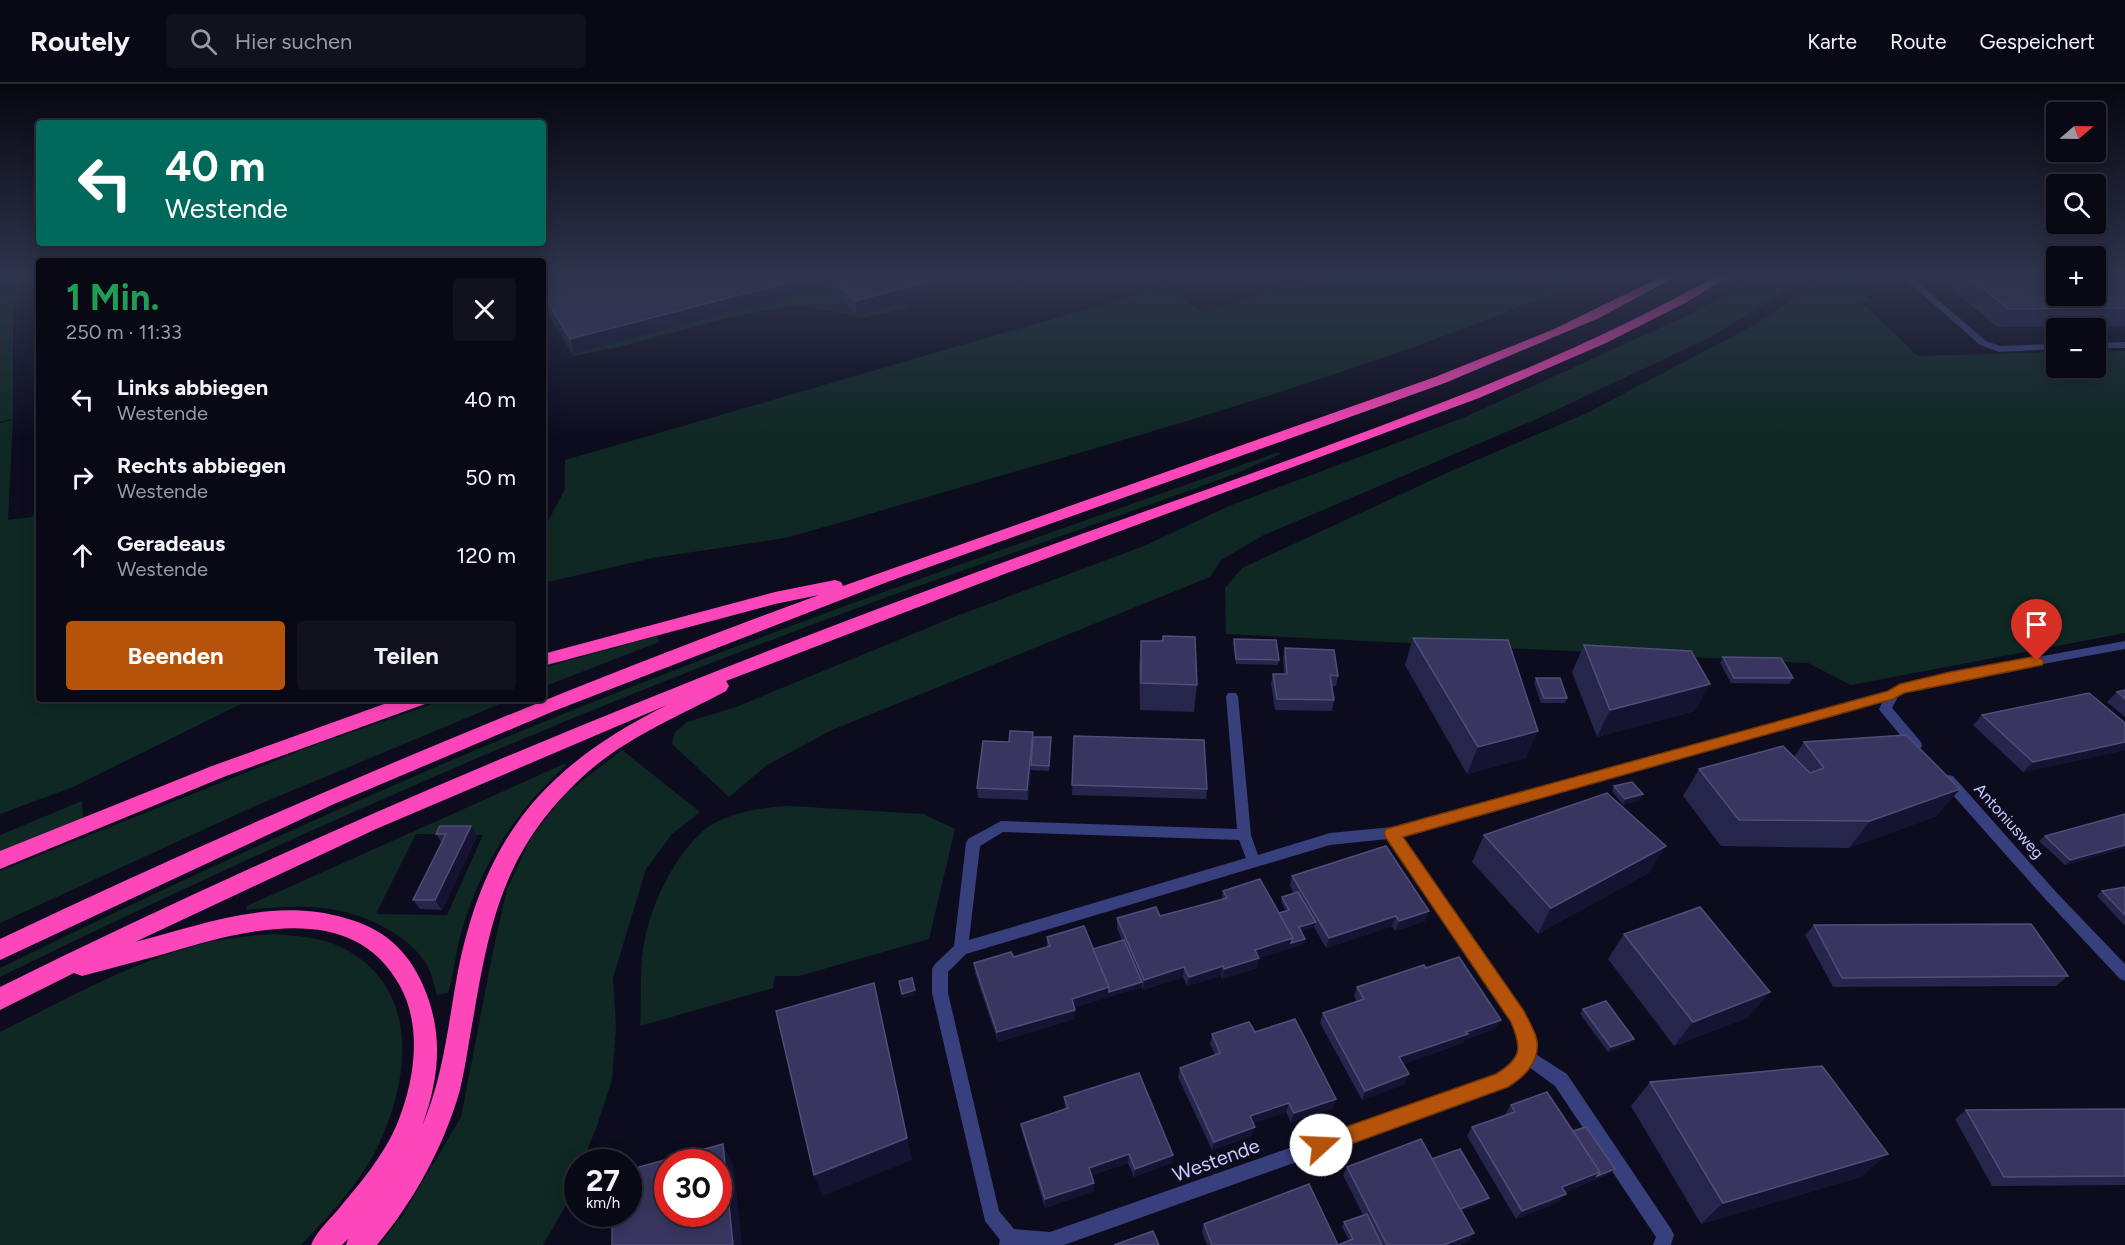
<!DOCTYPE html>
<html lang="de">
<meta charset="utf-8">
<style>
body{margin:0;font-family:Figtree,sans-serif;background:#12121f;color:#f1f3f6;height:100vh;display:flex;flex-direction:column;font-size:22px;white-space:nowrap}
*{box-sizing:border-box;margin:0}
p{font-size:20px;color:#999aa1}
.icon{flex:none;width:33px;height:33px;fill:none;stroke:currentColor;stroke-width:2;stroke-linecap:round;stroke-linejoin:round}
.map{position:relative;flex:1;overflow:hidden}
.panel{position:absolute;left:36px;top:174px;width:510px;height:444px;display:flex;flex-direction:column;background:#090916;border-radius:6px;box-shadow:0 3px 15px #0003,0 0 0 2px #292a35}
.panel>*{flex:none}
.guide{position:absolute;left:36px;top:36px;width:510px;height:126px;border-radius:6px;box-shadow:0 3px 15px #0003,0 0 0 2px #292a35;background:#00695c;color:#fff;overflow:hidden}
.needle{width:39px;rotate:70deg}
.fabs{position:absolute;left:2046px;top:18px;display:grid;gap:12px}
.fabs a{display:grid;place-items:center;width:60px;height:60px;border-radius:6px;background:#090916;box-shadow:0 3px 15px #0003,0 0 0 2px #292a35;font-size:30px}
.speed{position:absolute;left:564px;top:1065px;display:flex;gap:12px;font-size:30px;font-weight:700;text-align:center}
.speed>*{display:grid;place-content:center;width:78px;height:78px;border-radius:50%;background:#090916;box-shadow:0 3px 15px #0003,0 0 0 2px #292a35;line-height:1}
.speed small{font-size:15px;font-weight:400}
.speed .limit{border:9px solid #d22;background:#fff;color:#111}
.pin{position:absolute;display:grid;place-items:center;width:51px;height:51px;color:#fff;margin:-62px -26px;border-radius:50% 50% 50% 0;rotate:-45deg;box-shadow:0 0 6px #0007}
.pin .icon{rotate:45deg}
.me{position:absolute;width:66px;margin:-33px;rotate:70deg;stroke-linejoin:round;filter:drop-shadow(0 0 4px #0008)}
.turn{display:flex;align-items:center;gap:21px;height:126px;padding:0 30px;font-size:27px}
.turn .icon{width:78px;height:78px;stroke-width:2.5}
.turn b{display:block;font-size:42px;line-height:51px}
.round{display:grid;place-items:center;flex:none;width:63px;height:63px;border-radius:6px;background:#12121f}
.summary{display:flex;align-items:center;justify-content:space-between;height:102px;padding:0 30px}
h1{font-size:36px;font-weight:700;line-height:45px;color:#1e9e55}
.cta{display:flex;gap:12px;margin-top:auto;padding:12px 30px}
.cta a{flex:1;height:69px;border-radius:6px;background:#b45309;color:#fff;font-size:24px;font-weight:700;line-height:69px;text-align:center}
.cta a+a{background:#12121f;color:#f1f3f6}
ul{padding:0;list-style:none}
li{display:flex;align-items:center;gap:18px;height:78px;padding:0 30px}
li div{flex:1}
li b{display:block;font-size:22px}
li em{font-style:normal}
header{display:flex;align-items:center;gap:36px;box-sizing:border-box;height:84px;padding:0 30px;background:#090916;border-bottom:2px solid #292a35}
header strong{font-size:28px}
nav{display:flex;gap:33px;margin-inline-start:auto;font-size:21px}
.search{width:420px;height:54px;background:#12121f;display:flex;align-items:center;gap:15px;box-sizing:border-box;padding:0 21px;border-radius:6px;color:#999aa1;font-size:22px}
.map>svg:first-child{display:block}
.green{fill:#0f2823;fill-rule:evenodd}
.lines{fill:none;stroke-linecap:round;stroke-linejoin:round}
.street{fill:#373f7d;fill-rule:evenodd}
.highway{fill:#fd46b9;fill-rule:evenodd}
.wall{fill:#26254c}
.shaded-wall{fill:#141332}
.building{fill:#383660;stroke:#4e4e79;stroke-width:1.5;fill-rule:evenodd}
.route{fill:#b45309;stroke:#753606;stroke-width:1.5}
.labels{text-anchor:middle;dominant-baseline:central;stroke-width:6;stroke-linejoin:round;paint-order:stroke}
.street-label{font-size:16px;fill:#c9cbff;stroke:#0c0c1e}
.near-street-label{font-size:20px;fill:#c9cbff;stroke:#0c0c1e}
</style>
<header>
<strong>Routely</strong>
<div class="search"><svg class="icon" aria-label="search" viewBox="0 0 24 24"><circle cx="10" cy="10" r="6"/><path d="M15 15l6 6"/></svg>Hier suchen</div>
<nav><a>Karte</a><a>Route</a><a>Gespeichert</a></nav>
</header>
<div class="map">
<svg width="2125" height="1161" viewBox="0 0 2125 1161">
<rect width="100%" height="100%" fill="#0c0c1e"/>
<!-- green -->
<g class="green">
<path d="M0 193H39V199L18 205 13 227V335L0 338Z"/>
<path d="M1316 193H1591C1351 298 1096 362 846 437L785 454 653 474 543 499V447L565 405V376L1166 202 1203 228Z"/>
<path d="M1754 193H1799L1771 216 1711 253 1539 334 1262 452 1221 476 1210 493 832 646 767 681 729 713 672 660 675 648 687 638 736 623 954 533 1144 462 1229 422 1463 334 1684 233 1725 212Z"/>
<path d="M1823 193H1866L1857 200 1871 217 1861 218 1918 272 2056 268V284H2096V268L2125 267V549L1851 601 1808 579 1226 550 1225 504 1242 484 1449 388 1587 329 1758 239Z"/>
<path d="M829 202 857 231 903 219 908 224 863 234 807 222H791L731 233 619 263 573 272 543 221V214L575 269Z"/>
<path d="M39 263V403L34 270Z"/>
<path d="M13 336 8 436 32 433 39 420V615H251L73 703 0 730V339Z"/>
<path d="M1278 368 1281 370 1237 389C1080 447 920 499 763 559 503 658 249 771 0 893V884C206 784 413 688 626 605 842 520 1060 446 1278 368Z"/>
<path d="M653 553H657L659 558 543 603V584Z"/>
<path d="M447 615H512L253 723 0 839V787L307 664Z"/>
<path d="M622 666 700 728 672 750 646 785 613 894 616 943 612 996 597 1042 582 1078H578C577 1107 557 1137 543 1161H379L403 1131 461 1033 494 862 507 805 531 754 565 710Z"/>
<path d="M564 680 567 681 564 683C515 728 481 781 462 846 456 867 454 888 448 909L437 911C434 902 432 889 427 881 419 868 407 857 394 849 348 819 299 820 247 826L246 823 249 821ZM416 750 483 751 447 831 376 830Z"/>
<path d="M82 717 83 736 0 769V751Z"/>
<path d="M790 722 923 730 955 745 929 855 799 892H775L773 904 640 942C642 915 639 880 645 854 653 817 674 773 703 747 725 728 763 723 790 722Z"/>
<path d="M274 850C296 852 321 853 341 863 422 903 410 996 377 1064 359 1100 329 1132 301 1161H0V948C65 916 131 878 202 860 225 854 250 852 274 850Z"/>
</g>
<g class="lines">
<!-- street -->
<g class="street">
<path d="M1903 193H1911L1986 257 2000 262 2056 260V265L1999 268 1980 261Z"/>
<path d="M2125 258V264H2096V259Z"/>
<path d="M2125 557V565L1950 597 1904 609 1898 613 1892 624 1921 658 1922 661 1921 664H1911L1881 628 1879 625 1883 617 1402 752 1523 927 1536 957 1534 969 1567 990 1671 1145 1674 1151 1671 1161H1653L1656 1153 1555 1002 1529 983 1523 993 1501 1005 1064 1161H999L1000 1156 985 1137 932 909V885L935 880 954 862 966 759 968 755 1001 737 1237 745 1226 612 1228 609H1236L1238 612 1251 751 1258 771 1330 749 1392 743 1889 607 1900 601 1950 589ZM1003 748 1239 756 1246 774 969 856 980 762ZM1388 755 1511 937C1523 964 1524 975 1497 991L1050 1148 1014 1145 999 1127 948 909V888L966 870 1330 761Z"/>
<path d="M1948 691 1953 692 2057 809 2125 880V897L2120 895 2047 817 1943 700 1941 696 1943 692Z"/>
</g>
<!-- highway -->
<g class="highway">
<path d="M1661 193H1675L1599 234 1445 299 890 497 554 627 334 720 0 876V855C268 728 540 613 819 511L775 520 543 582V570L775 508 835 496 841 498 843 502 1435 293 1552 246Z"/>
<path d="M1714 193H1728L1687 218 1606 259 1479 314 1007 489 726 597 729 602 726 607C675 634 618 657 576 699 505 768 490 836 474 930 469 955 466 981 460 1006 444 1062 414 1117 377 1161H346L348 1155 342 1161H311C317 1146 331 1135 341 1122 363 1096 387 1067 399 1035 415 994 422 942 400 902 351 811 235 849 157 872 132 879 107 885 82 892L74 889 0 926V903C324 743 657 605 996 481 1104 441 1213 404 1321 364 1455 315 1589 264 1714 193ZM667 621C543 683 484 753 457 892 448 942 443 994 422 1042 440 993 444 947 422 899 406 864 382 844 345 834 272 813 205 840 135 858L376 745Z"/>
<path d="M398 615H427L425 620 226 692 0 785V767L212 682Z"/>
</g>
</g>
<!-- wall -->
<g class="wall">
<path d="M543 193H994L857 231 829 202 575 269 543 214Z"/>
<path d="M1936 193H2125V242L1998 243Z"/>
<path d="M1163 552 1197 601 1194 628 1140 626 1139 584 1141 557H1162Z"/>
<path d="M1413 554 1526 674 1467 690 1405 581Z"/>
<path d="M1234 555 1279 576 1278 581 1236 580 1233 560Z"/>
<path d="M1584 561 1695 627 1597 653 1572 588Z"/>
<path d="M1285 564 1338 592 1336 602H1331L1334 616 1332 627 1275 626 1271 600 1273 590H1284L1283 574Z"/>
<path d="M1723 573 1793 594 1789 600 1731 599 1720 579Z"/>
<path d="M1536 594 1567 614 1565 619H1541L1534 599Z"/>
<path d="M2125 606V633L2107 618 2117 608Z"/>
<path d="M1982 631 2125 639V666L2023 688 1973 641Z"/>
<path d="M1033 648V653H1051L1049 687 1031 686V683L1028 716 978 714 977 704 1009 658Z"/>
<path d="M1074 652 1207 705 1206 715 1072 711Z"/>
<path d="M1804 658 1937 732 1849 764 1721 762 1683 712 1699 685 1794 673Z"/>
<path d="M1614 702 1640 716 1623 721 1612 707Z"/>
<path d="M2125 730V764L2065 781 2039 757 2045 752Z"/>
<path d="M471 742 477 752 442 826 420 825 413 816 442 759 436 750Z"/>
<path d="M1484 751 1650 788 1538 850 1472 778Z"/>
<path d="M1292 792 1429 827 1425 837 1395 847 1392 842 1326 864 1314 843 1301 847 1305 855 1304 860 1259 874 1257 884 1222 895 1221 892 1187 902 1183 893 1143 906 1142 903 1075 923V935L998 958 975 889 974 879 1014 873 1047 863V853L1093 865 1122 856 1117 844V834L1160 832 1194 823 1222 815 1223 807 1279 829 1286 827 1281 818 1282 813 1294 809 1290 802Z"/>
<path d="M2125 803V842L2097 812 2102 807Z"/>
<path d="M1814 841 2068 892 2056 902 1833 903 1805 851Z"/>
<path d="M1624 850 1749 933 1674 962 1608 875Z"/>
<path d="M1426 884 1501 936 1495 945 1464 956 1463 959 1403 980 1405 1000 1362 1016 1320 939 1323 929 1357 918 1354 912 1357 903Z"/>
<path d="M1583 925 1630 960 1608 968 1580 930Z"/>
<path d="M1255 948 1333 1024 1291 1038 1286 1028 1253 1039 1252 1052 1212 1066 1178 993 1180 984 1215 971 1210 960 1212 950Z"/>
<path d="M1650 998 1861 1093 1701 1140 1631 1022Z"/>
<path d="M1064 1013 1173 1071 1171 1079 1134 1093 1128 1079 1092 1091 1094 1107 1045 1124 1022 1048 1021 1040 1065 1025Z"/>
<path d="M1511 1021 1573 1047 1611 1089 1565 1108 1566 1110 1559 1118 1516 1135 1467 1052 1472 1043 1506 1031 1505 1030Z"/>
<path d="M2125 1025V1101L1992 1102 1955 1035 1966 1026Z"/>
<path d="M1432 1075 1486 1118 1462 1127 1474 1149 1469 1157 1459 1161H1207L1202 1148 1204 1140 1338 1161 1349 1156 1342 1143 1344 1138 1363 1131 1343 1091 1347 1083Z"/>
</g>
<!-- shaded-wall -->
<g class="shaded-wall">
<path d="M809 193H828L829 202 575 269 570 255Z"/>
<path d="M945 193H994L857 231 855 217Z"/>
<path d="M1710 600 1695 627 1597 653 1610 626Z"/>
<path d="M1538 647 1526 674 1467 690 1478 663Z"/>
<path d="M1033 648V658L1028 716 1027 706Z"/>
<path d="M2125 658V666L2023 688 2033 678Z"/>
<path d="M1960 705 1937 732 1849 764 1870 737Z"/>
<path d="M1643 710 1640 716 1623 721 1625 715Z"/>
<path d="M471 742 477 752 442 826 435 816Z"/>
<path d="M2125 761V764L2065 781 2070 776Z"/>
<path d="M1666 762 1650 788 1538 850 1551 824Z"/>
<path d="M1429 827 1425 837 1395 847 1399 837Z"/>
<path d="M1396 832 1392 842 1326 864 1329 854Z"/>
<path d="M1316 838 1314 843 1298 848 1299 843Z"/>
<path d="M1293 854 1305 855 1304 860 1259 874 1257 884 1222 895 1224 885 1255 866Z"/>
<path d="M1223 882 1221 892 1187 902 1189 893Z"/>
<path d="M1184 883 1183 893 1143 906 1144 896Z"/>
<path d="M1142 898V903L1072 924V915L1109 903Z"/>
<path d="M874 899 912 1076 823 1112 814 1091Z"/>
<path d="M915 906 916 911 903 915 902 910Z"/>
<path d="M1770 908 1749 933 1674 962 1693 938Z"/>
<path d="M1075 926V935L998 958 997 948Z"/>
<path d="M1501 936 1495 945 1464 956 1463 959 1395 983 1399 973Z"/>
<path d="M1634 955 1630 960 1608 968 1611 963Z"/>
<path d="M1409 990 1405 1000 1362 1016 1365 1007Z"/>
<path d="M1336 1015 1333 1024 1291 1038 1294 1029Z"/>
<path d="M1289 1019 1286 1028 1248 1041 1250 1032Z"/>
<path d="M1255 1043 1252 1052 1212 1066 1214 1058Z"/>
<path d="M723 1060 734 1083 742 1161H733Z"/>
<path d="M1129 1070 1128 1079 1088 1092 1089 1084Z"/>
<path d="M1888 1070 1861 1093 1701 1140 1723 1119Z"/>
<path d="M1173 1071 1171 1079 1134 1093 1135 1085Z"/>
<path d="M1615 1085 1611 1089 1556 1111 1562 1103 1600 1088Z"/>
<path d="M1094 1099V1107L1045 1124V1115Z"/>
<path d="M1566 1110 1559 1118 1516 1135 1522 1127Z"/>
<path d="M1489 1114 1486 1118 1454 1131 1456 1127Z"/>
<path d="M1474 1149 1469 1157 1459 1161H1444Z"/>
</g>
<!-- building -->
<g class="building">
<path d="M543 193H809L570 255 543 209Z"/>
<path d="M831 193H945L855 217Z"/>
<path d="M1968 193H2056V212H2096V193H2125V224L2009 225Z"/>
<path d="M1163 552 1195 553 1197 601 1141 599V557H1163Z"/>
<path d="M1413 554 1508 556 1538 647 1478 663Z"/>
<path d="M1234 555 1276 556 1279 576 1236 575Z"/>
<path d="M1584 561 1691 567 1710 600 1610 626Z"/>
<path d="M1285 564 1334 566 1338 592 1330 591 1334 616 1277 615 1273 590H1287Z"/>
<path d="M1723 573 1781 574 1793 594H1734Z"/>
<path d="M1536 594H1560L1567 614H1544Z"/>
<path d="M2125 606V615L2117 608Z"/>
<path d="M2089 609 2125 639V658L2033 678 1982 631Z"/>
<path d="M1010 647 1033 648 1027 706 977 704 983 657 1009 658Z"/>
<path d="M1906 651 1960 705 1870 737 1739 736 1699 685 1783 662 1810 689 1824 684 1804 658Z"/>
<path d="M1074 652 1204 656 1207 705 1072 701Z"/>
<path d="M1033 653H1051L1049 682 1031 681Z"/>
<path d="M1632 698 1643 710 1625 715 1614 702Z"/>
<path d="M1607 709 1666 762 1551 824 1484 751Z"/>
<path d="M2125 730V761L2070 776 2045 752Z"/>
<path d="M440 742H471L435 816H413L446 750H436Z"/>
<path d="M1386 762 1429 827 1399 837 1396 832 1329 854 1292 792Z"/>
<path d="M1260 795 1293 854 1255 866 1259 874 1224 885 1223 882 1189 893 1184 883 1144 896 1117 834 1156 823 1160 832 1194 823 1227 814 1223 807Z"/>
<path d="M2125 803V831L2102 807Z"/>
<path d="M1298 808 1316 838 1299 843 1305 855 1291 859 1293 854 1279 829 1289 826 1282 813Z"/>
<path d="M1700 823 1770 908 1693 938 1624 850Z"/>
<path d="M2031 840 2068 892 1842 894 1814 841Z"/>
<path d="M1084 842 1109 903 1072 915 1075 926 997 948 974 879 1011 868 1014 873 1050 862 1047 853Z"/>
<path d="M1124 856 1142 898 1109 908V903L1093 865Z"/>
<path d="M1459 873 1501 936 1466 948 1468 950 1399 973 1409 990 1365 1007 1323 929 1364 915 1357 903 1424 881 1426 884Z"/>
<path d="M912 894 915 906 902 910 899 897Z"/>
<path d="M874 899 907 1054 814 1091 776 927Z"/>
<path d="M1606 917 1634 955 1611 963 1583 925Z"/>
<path d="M1295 935 1336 1015 1294 1029 1289 1019 1250 1032 1255 1043 1214 1058 1180 984 1220 969 1212 950 1249 938 1255 948Z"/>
<path d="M1822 982 1888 1070 1723 1119 1650 998Z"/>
<path d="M1139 989 1173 1071 1135 1085 1129 1070 1089 1084 1094 1099 1045 1115 1021 1040 1068 1024 1064 1013Z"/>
<path d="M1547 1008 1600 1088 1562 1103 1566 1110 1522 1127 1472 1043 1515 1028 1511 1021Z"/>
<path d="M2125 1025V1092L2004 1093 1966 1026Z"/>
<path d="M1586 1043 1615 1085 1597 1092 1600 1088 1573 1047Z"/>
<path d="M1421 1055 1474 1149 1444 1161H1387L1347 1083Z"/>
<path d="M723 1060 733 1161H612V1130H628V1086ZM668 1078H718V1130H668Z"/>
<path d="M1460 1065 1489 1114 1460 1125 1432 1075Z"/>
<path d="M1309 1100 1338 1161H1212L1204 1140Z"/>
<path d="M1367 1130 1382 1161H1338L1353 1155 1344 1138Z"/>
<path d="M1153 1147 1159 1161H1114Z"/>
</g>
<!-- sky -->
<linearGradient id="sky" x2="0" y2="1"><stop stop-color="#070710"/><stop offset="0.54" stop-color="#2e344c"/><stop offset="1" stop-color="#2e344c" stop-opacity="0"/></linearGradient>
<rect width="2125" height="355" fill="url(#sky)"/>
<!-- route -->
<path class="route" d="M2037 572 2044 577 2042 581 1904 609 1893 615 1403 753 1524 927C1528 936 1536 948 1537 957 1540 978 1523 994 1508 1003L1321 1071 1314 1068 1311 1061 1314 1054 1496 990C1522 974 1522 964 1511 938L1386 754 1384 749 1386 745 1888 607 1900 600 1950 588Z"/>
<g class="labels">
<!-- street labels -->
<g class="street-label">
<text transform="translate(2009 737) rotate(48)">Antoniusweg</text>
</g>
<!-- near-street labels -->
<g class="near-street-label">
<text transform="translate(1216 1076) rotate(-20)">Westende</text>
</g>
</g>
</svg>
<div class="fabs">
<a><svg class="needle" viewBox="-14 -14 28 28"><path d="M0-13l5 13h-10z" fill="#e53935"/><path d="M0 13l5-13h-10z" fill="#999aa1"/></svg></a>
<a><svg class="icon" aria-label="search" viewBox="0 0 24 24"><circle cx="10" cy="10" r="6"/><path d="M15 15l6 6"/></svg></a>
<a>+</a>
<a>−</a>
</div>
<div class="speed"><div>27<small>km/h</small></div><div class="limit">30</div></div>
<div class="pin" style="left:2037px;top:577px;background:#d93025"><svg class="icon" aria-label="arrive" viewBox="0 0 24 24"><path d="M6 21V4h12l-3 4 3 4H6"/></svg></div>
<svg class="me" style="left:1321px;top:1061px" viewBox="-20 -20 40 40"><circle r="19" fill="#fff"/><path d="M0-13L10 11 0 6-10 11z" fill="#b45309"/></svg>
<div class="guide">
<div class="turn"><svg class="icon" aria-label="left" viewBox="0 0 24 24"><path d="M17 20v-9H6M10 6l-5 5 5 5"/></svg><div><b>40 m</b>Westende</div></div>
</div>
<section class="panel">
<div class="summary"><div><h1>1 Min.</h1><p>250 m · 11:33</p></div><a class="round"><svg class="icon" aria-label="close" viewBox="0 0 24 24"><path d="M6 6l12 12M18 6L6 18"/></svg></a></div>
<ul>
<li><svg class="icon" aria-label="left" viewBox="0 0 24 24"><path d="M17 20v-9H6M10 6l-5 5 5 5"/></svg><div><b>Links abbiegen</b><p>Westende</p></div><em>40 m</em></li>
<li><svg class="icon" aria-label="right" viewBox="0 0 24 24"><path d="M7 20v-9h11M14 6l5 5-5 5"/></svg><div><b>Rechts abbiegen</b><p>Westende</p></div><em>50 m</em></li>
<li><svg class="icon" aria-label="ahead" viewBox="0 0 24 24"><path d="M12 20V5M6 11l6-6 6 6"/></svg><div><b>Geradeaus</b><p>Westende</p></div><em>120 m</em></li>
</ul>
<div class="cta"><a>Beenden</a><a>Teilen</a></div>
</section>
</div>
